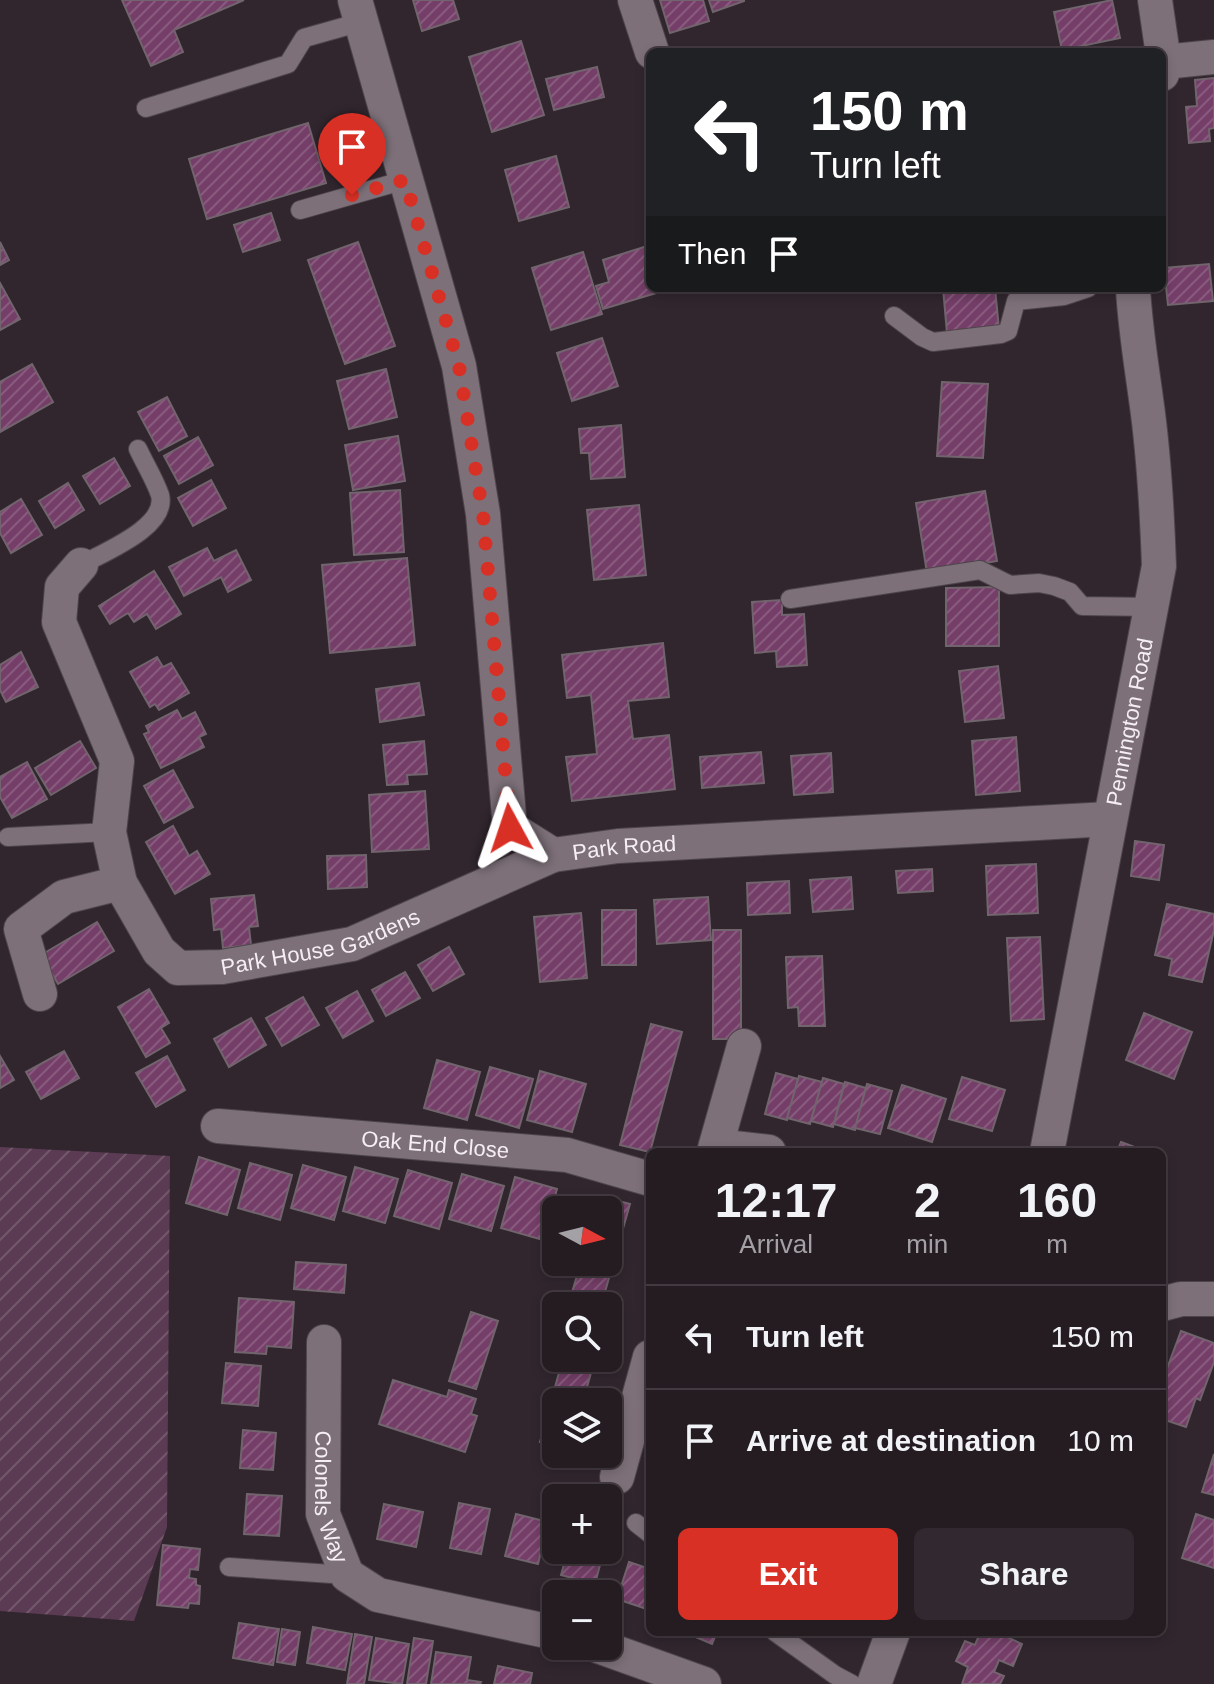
<!DOCTYPE html>
<meta charset="utf-8">
<style>
body{margin:0;font-family:Arial,sans-serif;background:#31292f;color:#f1f3f6;height:100vh;display:flex;flex-direction:column;font-size:30px;white-space:nowrap}
*{box-sizing:border-box;margin:0}
p{font-size:26px;color:#a3a1a5}
.icon{flex:none;width:44px;height:44px;fill:none;stroke:currentColor;stroke-width:2;stroke-linecap:round;stroke-linejoin:round}
.map{position:relative;flex:1;overflow:hidden}
.details{position:absolute;left:646px;top:1148px;width:520px;height:488px;display:flex;flex-direction:column;background:#251c22;border-radius:12px;box-shadow:0 4px 12px #0003,0 0 0 2px #423a40}
.details>*{flex:none}
.banner{position:absolute;left:646px;top:48px;width:520px;height:244px;border-radius:12px;box-shadow:0 4px 12px #0003,0 0 0 2px #423a40;background:#202124;color:#fff;overflow:hidden}
.needle{width:52px;rotate:97deg}
.controls{position:absolute;left:542px;top:1196px;display:grid;gap:16px}
.controls a{display:grid;place-items:center;width:80px;height:80px;border-radius:12px;background:#251c22;box-shadow:0 4px 12px #0003,0 0 0 2px #423a40;font-size:40px}
.pin{position:absolute;display:grid;place-items:center;width:68px;height:68px;color:#fff;margin:-82px -34px;border-radius:50% 50% 50% 0;rotate:-45deg;box-shadow:0 0 8px #0007}
.pin .icon{rotate:45deg}
.me{position:absolute;width:88px;margin:-44px;rotate:355deg;stroke-linejoin:round;filter:drop-shadow(0 0 6px #0008)}
.turn{display:flex;align-items:center;gap:28px;height:168px;padding:0 32px;font-size:36px}
.turn .icon{width:104px;height:104px;stroke-width:2.5}
.turn b{display:block;font-size:56px;line-height:68px}
.then{display:flex;align-items:center;height:76px;padding:0 32px;background:#0003;gap:16px;font-size:30px}
.eta{display:flex;justify-content:space-evenly;align-items:center;height:136px;text-align:center}
.eta b{font-size:48px;font-weight:800;line-height:56px}
.button{display:flex;gap:16px;margin-top:auto;padding:16px 32px}
.button a{flex:1;height:92px;border-radius:12px;background:#d93025;color:#fff;font-size:32px;font-weight:800;line-height:92px;text-align:center}
.button a+a{background:#31292f;color:#f1f3f6}
ul{padding:0;list-style:none}
li{display:flex;align-items:center;gap:24px;height:104px;padding:0 32px;border-top:2px solid #423a40}
li div{flex:1}
li b{display:block;font-size:30px}
li em{font-style:normal}
.map>svg:first-child{display:block}
.garden{fill:url(#garden-furrows)}
.building{fill:url(#building-hatch);stroke:#71646d;stroke-width:2}
.lines{fill:none;stroke-linecap:round;stroke-linejoin:round}
.lane-casing{stroke:#4e454b;stroke-width:20}
.street-casing{stroke:#4e454b;stroke-width:36}
.lane{stroke:#7d7079;stroke-width:18}
.street{stroke:#7d7079;stroke-width:34}
.route{stroke:#d93025;stroke-width:14;stroke-dasharray:0 25.2}
.labels{text-anchor:middle;dominant-baseline:central;stroke-width:8;stroke-linejoin:round;paint-order:stroke}
.street-label{font-size:22px;fill:#f5eef3;stroke:#161114}
</style>
<div class="map">
<svg width="1214" height="1684" viewBox="0 0 1214 1684">
<defs>
<pattern id="garden-furrows" width="10" height="10" patternUnits="userSpaceOnUse" patternTransform="scale(2)"><rect width="10" height="10" fill="#5b3b53"/><path d="M-1 1l2-2M0 10L10 0M9 11l2-2" fill="none" stroke="#73586c"/></pattern>
<pattern id="building-hatch" width="6" height="6" patternUnits="userSpaceOnUse" patternTransform="scale(2)"><rect width="6" height="6" fill="#743e68"/><path d="M-1 1l2-2M0 6l6-6M5 7l2-2" fill="none" stroke="#885a7e"/></pattern>
</defs>
<rect width="100%" height="100%" fill="#31262e"/>
<!-- garden -->
<path class="garden" d="M0 1147 170 1156 167 1527 134 1621 0 1611Z"/>
<!-- building -->
<g class="building">
<path d="M122 0H244L174 30 183 52 151 66Z"/>
<path d="M413 0H453L459 19 422 31Z"/>
<path d="M660 0H703L709 21 670 33Z"/>
<path d="M709 0H744V1L713 12Z"/>
<path d="M1112 0 1120 38 1062 50 1054 12Z"/>
<path d="M521 41 544 115 492 132 469 57Z"/>
<path d="M597 67 604 97 554 110 546 79Z"/>
<path d="M1214 78V128L1209 129 1210 141 1189 143 1186 107 1197 106 1195 80Z"/>
<path d="M308 123 326 183 207 219 189 159Z"/>
<path d="M556 156 569 207 519 221 505 170Z"/>
<path d="M271 213 280 240 243 252 234 225Z"/>
<path d="M0 242 9 260 0 265Z"/>
<path d="M358 242 395 346 345 364 308 260Z"/>
<path d="M650 245V288H673L603 309 596 286 609 282 603 260Z"/>
<path d="M583 252 602 314 551 330 532 268Z"/>
<path d="M1209 264 1213 301 1168 305 1164 268Z"/>
<path d="M0 283 20 319 0 330Z"/>
<path d="M943 288H995L999 329 947 333Z"/>
<path d="M602 338 618 386 572 401 557 353Z"/>
<path d="M32 364 53 402 0 432V382Z"/>
<path d="M386 369 397 417 349 429 337 381Z"/>
<path d="M942 382 988 384 983 458 937 456Z"/>
<path d="M167 397 187 436 159 451 138 412Z"/>
<path d="M621 425 625 477 591 479 589 453H581L579 429Z"/>
<path d="M398 436 405 481 353 490 345 445Z"/>
<path d="M198 437 213 465 179 484 164 456Z"/>
<path d="M114 458 130 486 100 504 83 476Z"/>
<path d="M211 480 226 508 193 526 178 498Z"/>
<path d="M68 483 84 510 55 528 39 501Z"/>
<path d="M400 490 404 552 354 555 350 493Z"/>
<path d="M985 491 997 561 927 573 916 503Z"/>
<path d="M21 499 42 535 11 553 0 533V512Z"/>
<path d="M639 505 646 575 594 580 587 510Z"/>
<path d="M207 548 214 561 236 550 251 580 228 592 221 577 184 596 169 567Z"/>
<path d="M407 558 415 645 330 653 322 565Z"/>
<path d="M154 571 181 614 156 629 147 614 134 622 128 613 110 624 99 606Z"/>
<path d="M999 587V646H946V588Z"/>
<path d="M782 600V615L804 614 807 665 777 667 776 651 755 653 752 602Z"/>
<path d="M663 643 669 697 628 701 633 739 669 735 675 789 572 801 566 757 597 754 591 695 567 698 562 655Z"/>
<path d="M21 652 38 687 6 702 0 690V665Z"/>
<path d="M157 657 163 667 171 663 189 693 159 710 155 704 150 707 130 672Z"/>
<path d="M998 666 1004 718 965 722 959 671Z"/>
<path d="M419 683 424 715 380 722 376 689Z"/>
<path d="M177 710 182 719 195 712 206 734 199 737 204 747 161 768 144 734 149 732 146 726Z"/>
<path d="M1016 737 1020 791 976 795 972 741Z"/>
<path d="M80 741 96 768 51 795 35 768Z"/>
<path d="M424 741 427 774 407 775 408 784 387 785 383 745Z"/>
<path d="M761 752 764 783 702 788 700 757Z"/>
<path d="M831 753 833 792 794 795 791 756Z"/>
<path d="M27 762 47 799 12 818 0 797V777Z"/>
<path d="M173 770 193 807 164 823 144 786Z"/>
<path d="M425 791 429 849 372 852 369 795Z"/>
<path d="M173 826 189 856 197 851 210 874 175 894 146 842Z"/>
<path d="M1135 841 1164 845 1159 880 1131 876Z"/>
<path d="M366 855 367 887 328 889 327 856Z"/>
<path d="M1036 864 1038 913 988 915 986 866Z"/>
<path d="M932 869 933 891 898 893 896 871Z"/>
<path d="M851 877 853 909 813 912 810 880Z"/>
<path d="M789 881 790 913 748 915 747 883Z"/>
<path d="M254 895 258 926 249 927 251 945 223 948 221 929 214 930 211 899Z"/>
<path d="M708 897 711 940 657 944 654 900Z"/>
<path d="M1167 904 1214 914V930L1202 982 1169 975 1172 959 1155 955Z"/>
<rect x="602" y="910" width="34" height="55"/>
<path d="M581 913 587 978 540 982 534 917Z"/>
<path d="M97 922 114 951 58 984 41 955Z"/>
<rect x="713" y="930" width="28" height="109"/>
<path d="M1040 937 1044 1019 1011 1021 1007 938Z"/>
<path d="M449 947 464 974 433 991 418 965Z"/>
<path d="M822 956 825 1026H799L798 1007 788 1008 786 957Z"/>
<path d="M405 972 420 998 386 1016 372 990Z"/>
<path d="M149 989 169 1023 161 1028 170 1043 146 1057 118 1007Z"/>
<path d="M357 991 373 1021 343 1038 326 1008Z"/>
<path d="M303 997 319 1025 282 1046 266 1018Z"/>
<path d="M1144 1013 1192 1032 1174 1079 1126 1060Z"/>
<path d="M251 1018 266 1045 229 1067 214 1039Z"/>
<path d="M651 1024 682 1032 650 1152 620 1145Z"/>
<path d="M64 1051 79 1078 41 1099 26 1072Z"/>
<path d="M0 1056 14 1080 0 1088Z"/>
<path d="M167 1056 185 1090 156 1107 136 1073Z"/>
<path d="M437 1060 480 1072 467 1120 424 1108Z"/>
<path d="M490 1067 533 1079 519 1128 476 1115Z"/>
<path d="M540 1071 586 1084 572 1132 527 1120Z"/>
<path d="M776 1073 798 1079 787 1120 765 1114Z"/>
<path d="M799 1076 822 1082 810 1124 787 1118Z"/>
<path d="M962 1077 1005 1090 992 1131 949 1119Z"/>
<path d="M823 1078 844 1084 833 1127 811 1121Z"/>
<path d="M845 1082 866 1088 855 1130 834 1124Z"/>
<path d="M867 1084 892 1091 880 1134 855 1128Z"/>
<path d="M902 1085 946 1099 932 1142 888 1128Z"/>
<path d="M1121 1142 1148 1152H1117Z"/>
<path d="M199 1157 240 1170 227 1215 186 1203Z"/>
<path d="M250 1163 292 1175 280 1220 238 1208Z"/>
<path d="M303 1165 346 1177 334 1220 291 1208Z"/>
<path d="M355 1167 398 1179 385 1223 343 1211Z"/>
<path d="M408 1170 452 1183 439 1229 394 1216Z"/>
<path d="M462 1174 504 1186 491 1231 449 1219Z"/>
<path d="M515 1177 557 1189 543 1240 501 1228Z"/>
<path d="M599 1196 630 1204 601 1306H568L581 1262H608V1210H595Z"/>
<path d="M296 1262 346 1265 344 1293 294 1289Z"/>
<path d="M239 1298 294 1302 291 1348 267 1346 266 1354 235 1352Z"/>
<path d="M471 1312 498 1321 476 1389 449 1381Z"/>
<path d="M1181 1331 1214 1343V1362L1200 1400 1196 1398 1186 1427 1162 1419V1382Z"/>
<path d="M563 1358H595L583 1402H556V1446L540 1442Z"/>
<path d="M226 1363 261 1366 258 1406 222 1403Z"/>
<path d="M393 1380 447 1397 449 1390 476 1399 471 1414 477 1416 465 1452 379 1424Z"/>
<path d="M243 1430 276 1433 273 1470 240 1468Z"/>
<path d="M1214 1454V1495L1202 1492Z"/>
<path d="M247 1494 282 1496 279 1536 244 1534Z"/>
<path d="M459 1503 490 1509 481 1554 450 1548Z"/>
<path d="M384 1504 423 1512 416 1547 377 1539Z"/>
<path d="M516 1514 548 1522 538 1564 505 1556Z"/>
<path d="M1196 1514 1214 1520V1568L1182 1558Z"/>
<path d="M163 1545 200 1549 198 1570 190 1569 189 1578 196 1579V1585L200 1586 199 1604 189 1603 188 1608 157 1605Z"/>
<path d="M568 1550H604L595 1584 561 1575Z"/>
<path d="M629 1562 650 1569V1610L617 1599Z"/>
<path d="M239 1623 279 1629 273 1665 233 1658Z"/>
<path d="M313 1627 352 1634 345 1670 307 1663Z"/>
<path d="M282 1629 300 1632 295 1665 277 1662Z"/>
<path d="M684 1632H717L712 1644Z"/>
<path d="M977 1632H1011L1009 1638 1022 1644 1013 1666 999 1660 994 1672 1004 1676 1000 1684H962L968 1667 956 1661 965 1641 975 1645 980 1633Z"/>
<path d="M355 1634 372 1637 364 1684H347Z"/>
<path d="M376 1638 409 1644 402 1684 369 1680Z"/>
<path d="M414 1638 433 1641 426 1684H407Z"/>
<path d="M436 1652 471 1657 467 1680 481 1682 480 1684H431Z"/>
<path d="M498 1666 532 1673 530 1684H494Z"/>
</g>
<g class="lines">
<defs>
<g id="lane">
<path d="M146 108 288 64 304 38 361 22"/>
<path d="M300 210 405 180"/>
<path d="M894 316 922 337 933 342 1001 334 1008 331 1016 301 1064 296 1088 288"/>
<path d="M81 565C104 552 168 527 160 495 155 480 145 464 138 449"/>
<path d="M790 599 980 570 1010 585 1039 583 1054 586 1070 592 1082 606 1151 607"/>
<path d="M8 837 109 832"/>
<path d="M636 1523 650 1534"/>
<path d="M229 1567 347 1575"/>
<path d="M775 1632 835 1675 852 1684"/>
</g>
<g id="street">
<path id="s1" d="M355 0 459 366 483 514 510 828 553 855 618 846 1109 819"/>
<path d="M635 0 652 52"/>
<path d="M1155 0 1164 62 1162 74"/>
<path d="M1164 62 1214 57"/>
<path id="s2" d="M81 565 62 587 59 622 117 761 109 832 120 883 159 951 178 968 222 967 352 944 553 855"/>
<path d="M40 994 21 929 64 897 120 883"/>
<path id="s3" d="M218 1126 567 1155 650 1179"/>
<path d="M716 1146 769 1152"/>
<path d="M714 1152 744 1046"/>
<path id="s4" d="M1047 1152 1159 566C1157 510 1154 454 1146 399 1141 362 1135 326 1133 288"/>
<path d="M1162 1304 1181 1299H1214"/>
<path id="s5" d="M324 1342 323 1514 347 1575 378 1595 556 1633"/>
<path d="M617 1477 650 1357"/>
<path d="M598 1646 704 1684"/>
<path d="M874 1684 893 1632"/>
</g>
</defs>
<!-- lane casing -->
<use href="#lane" class="lane-casing"/>
<!-- street casing -->
<use href="#street" class="street-casing"/>
<!-- lane -->
<use href="#lane" class="lane"/>
<!-- street -->
<use href="#street" class="street"/>
</g>
<g class="lines">
<!-- route -->
<path class="route" d="M352 195 405 180 459 366 478 484 483 514 510 828"/>
</g>
<g class="labels">
<!-- street labels -->
<g class="street-label">
<text stroke="none"><textPath href="#s4" startOffset="438">Pennington Road</textPath></text>
<text stroke="none"><textPath href="#s1" startOffset="968">Park Road</textPath></text>
<text stroke="none"><textPath href="#s2" startOffset="588">Park House Gardens</textPath></text>
<text stroke="none"><textPath href="#s3" startOffset="218">Oak End Close</textPath></text>
<text stroke="none"><textPath href="#s5" startOffset="156">Colonels Way</textPath></text>
</g>
</g>
</svg>
<div class="controls">
<a><svg class="needle" viewBox="-14 -14 28 28"><path d="M0-13l5 13h-10z" fill="#e53935"/><path d="M0 13l5-13h-10z" fill="#a3a1a5"/></svg></a>
<a><svg class="icon" aria-label="search" viewBox="0 0 24 24"><circle cx="10" cy="10" r="6"/><path d="M15 15l6 6"/></svg></a>
<a><svg class="icon" aria-label="layers" viewBox="0 0 24 24"><path d="M12 4l9 5-9 5-9-5zM3 14l9 5 9-5"/></svg></a>
<a>+</a>
<a>−</a>
</div>
<div class="pin" style="left:352px;top:195px;background:#d93025"><svg class="icon" aria-label="arrive" viewBox="0 0 24 24"><path d="M6 21V4h12l-3 4 3 4H6"/></svg></div>
<svg class="me" style="left:510px;top:828px" viewBox="-20 -20 40 40"><path d="M0-17L14 15 0 8-14 15z" fill="#d93025" stroke="#fff" stroke-width="4"/></svg>
<div class="banner">
<div class="turn"><svg class="icon" aria-label="left" viewBox="0 0 24 24"><path d="M17 20v-9H6M10 6l-5 5 5 5"/></svg><div><b>150 m</b>Turn left</div></div>
<div class="then">Then<svg class="icon" aria-label="arrive" viewBox="0 0 24 24"><path d="M6 21V4h12l-3 4 3 4H6"/></svg></div>
</div>
<section class="details">
<div class="eta">
<div><b>12:17</b><p>Arrival</p></div>
<div><b>2</b><p>min</p></div>
<div><b>160</b><p>m</p></div>
</div>
<ul>
<li><svg class="icon" aria-label="left" viewBox="0 0 24 24"><path d="M17 20v-9H6M10 6l-5 5 5 5"/></svg><div><b>Turn left</b></div><em>150 m</em></li>
<li><svg class="icon" aria-label="arrive" viewBox="0 0 24 24"><path d="M6 21V4h12l-3 4 3 4H6"/></svg><div><b>Arrive at destination</b></div><em>10 m</em></li>
</ul>
<div class="button"><a>Exit</a><a>Share</a></div>
</section>
</div>
